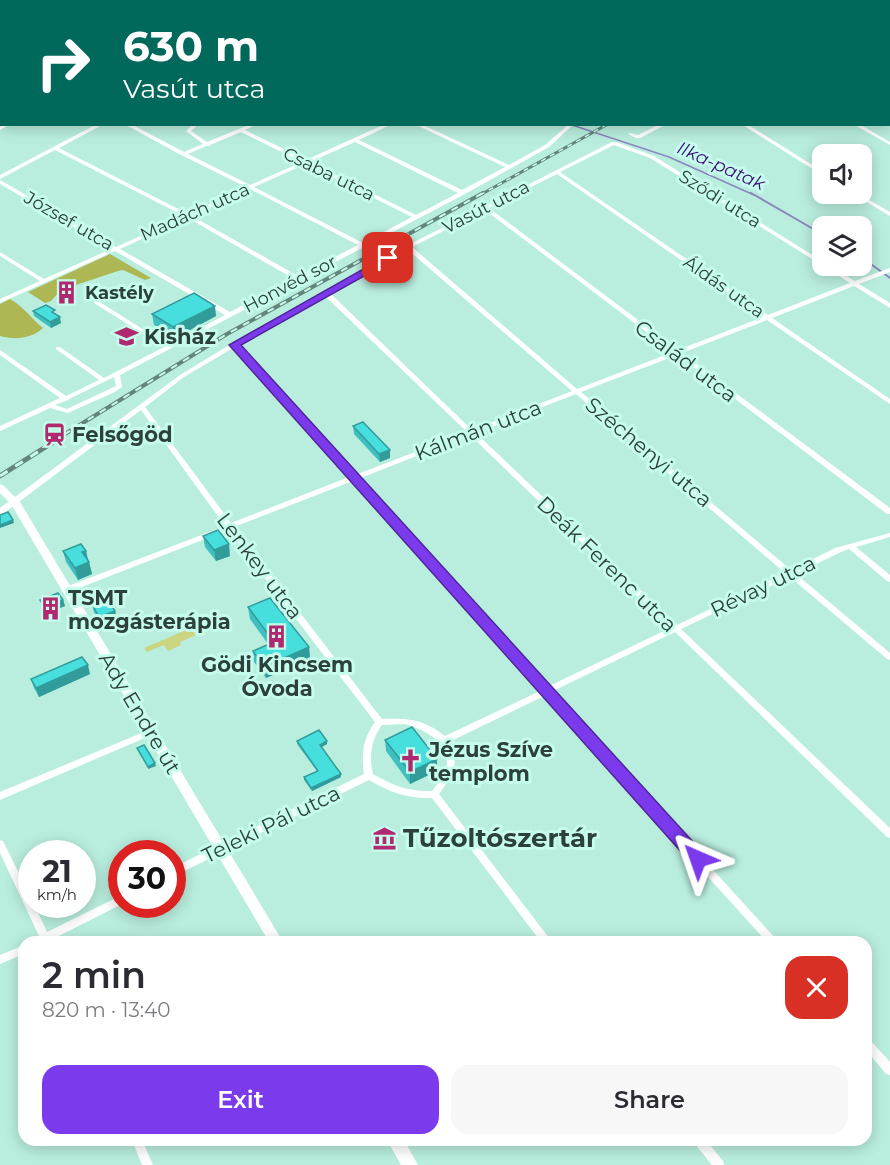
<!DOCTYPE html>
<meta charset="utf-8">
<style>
body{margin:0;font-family:Montserrat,sans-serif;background:#f7f7f7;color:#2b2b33;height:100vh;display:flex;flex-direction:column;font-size:22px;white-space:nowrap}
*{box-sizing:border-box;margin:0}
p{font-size:20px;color:#7c7c81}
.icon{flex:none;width:33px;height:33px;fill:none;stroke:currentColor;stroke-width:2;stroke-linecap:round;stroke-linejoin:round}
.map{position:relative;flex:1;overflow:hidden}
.sheet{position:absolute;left:18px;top:936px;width:854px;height:210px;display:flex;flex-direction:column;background:#fff;border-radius:18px;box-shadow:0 3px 15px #0003}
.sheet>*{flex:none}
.top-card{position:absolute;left:0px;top:0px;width:891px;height:126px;box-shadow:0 3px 15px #0003;background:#00695c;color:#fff;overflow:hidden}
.fabs{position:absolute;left:812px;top:144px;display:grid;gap:12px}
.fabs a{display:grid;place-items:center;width:60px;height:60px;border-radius:12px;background:#fff;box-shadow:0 3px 15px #0003;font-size:30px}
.speed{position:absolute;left:18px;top:840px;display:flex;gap:12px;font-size:30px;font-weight:700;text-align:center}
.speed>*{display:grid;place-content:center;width:78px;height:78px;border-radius:50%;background:#fff;box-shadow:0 3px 15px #0003;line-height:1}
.speed small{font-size:15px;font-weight:400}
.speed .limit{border:9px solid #d22;background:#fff;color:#111}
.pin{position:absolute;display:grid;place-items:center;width:51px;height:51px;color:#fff;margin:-26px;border-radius:12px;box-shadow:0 3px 9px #0006}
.me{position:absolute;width:66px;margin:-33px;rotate:317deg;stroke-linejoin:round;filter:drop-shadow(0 0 4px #0008)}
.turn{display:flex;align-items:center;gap:21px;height:126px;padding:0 24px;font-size:27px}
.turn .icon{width:78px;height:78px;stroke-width:2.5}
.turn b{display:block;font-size:42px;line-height:51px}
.round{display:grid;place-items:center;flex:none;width:63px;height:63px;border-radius:18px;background:#f7f7f7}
.overview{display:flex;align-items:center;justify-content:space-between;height:102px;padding:0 24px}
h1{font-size:36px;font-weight:600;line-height:45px}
.cta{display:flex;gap:12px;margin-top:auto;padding:12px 24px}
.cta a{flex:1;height:69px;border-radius:18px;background:#7c3aed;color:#fff;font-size:24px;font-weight:600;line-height:69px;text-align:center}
.cta a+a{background:#f7f7f7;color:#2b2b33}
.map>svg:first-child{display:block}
.green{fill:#cad481}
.forest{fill:#adb855}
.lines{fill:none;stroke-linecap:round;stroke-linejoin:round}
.stream-far1{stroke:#8d85c0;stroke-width:1.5}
.stream{stroke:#8d85c0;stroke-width:2}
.street{fill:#fff;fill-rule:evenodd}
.secondary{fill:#fff;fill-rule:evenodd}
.rail-far2-casing{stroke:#63857b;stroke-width:3}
.rail-far1-casing{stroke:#63857b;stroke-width:4}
.rail-casing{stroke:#63857b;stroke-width:5}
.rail-far2{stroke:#c6fceb;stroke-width:1.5;stroke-dasharray:5;stroke-linecap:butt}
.rail-far1{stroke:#c6fceb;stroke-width:2;stroke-dasharray:7;stroke-linecap:butt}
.rail{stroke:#c6fceb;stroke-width:3;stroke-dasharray:9;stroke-linecap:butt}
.wall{fill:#3dc0bf}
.shaded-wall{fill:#329c9b}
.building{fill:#47dfde;stroke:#329c9b;stroke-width:1.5}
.route{fill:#7c3aed;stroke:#51269a;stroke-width:1.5}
.labels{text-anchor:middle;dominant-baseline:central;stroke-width:6;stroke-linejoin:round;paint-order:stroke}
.far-water-label{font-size:18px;font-style:italic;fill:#3a1075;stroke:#c6fceb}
.far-street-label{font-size:18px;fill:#2c413b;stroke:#c6fceb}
.far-poi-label{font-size:18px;font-weight:bold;fill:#2c413b;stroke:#c6fceb;text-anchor:start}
.poi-label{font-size:21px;font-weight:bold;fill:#2c413b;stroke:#c6fceb;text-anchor:start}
.street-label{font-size:21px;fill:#2c413b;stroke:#c6fceb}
.near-poi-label{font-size:26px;font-weight:bold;fill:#2c413b;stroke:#c6fceb;text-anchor:start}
</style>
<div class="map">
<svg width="890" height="1165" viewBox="0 0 890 1165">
<rect width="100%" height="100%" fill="#b9eede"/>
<!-- green -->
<path class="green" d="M191 628 196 635 180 642 181 645 168 651 164 645 147 652 144 648Z"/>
<!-- forest -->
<g class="forest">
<path d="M110 254 151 278 145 280 123 270 118 271 61 290 51 301 45 303 28 292Z"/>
<path d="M10 299C23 306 32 319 43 328 31 339 15 340 0 336V304Z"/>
</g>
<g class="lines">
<!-- stream-far1 -->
<g class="stream-far1">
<path d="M125 2 127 0"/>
<path d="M569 124 669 157 754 195"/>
</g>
<!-- stream -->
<g class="stream">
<path d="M751 193 822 234"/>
<path d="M861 257 890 278"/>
</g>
<!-- street -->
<g class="street">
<path d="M25 0 40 2H29Z"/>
<path d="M80 0H84L83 2H78Z"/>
<path d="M391 0 401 2H393Z"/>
<path d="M506 0H510L512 2H507Z"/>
<path d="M584 0H589L587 2H581Z"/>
<path d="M595 0H600L602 2H597Z"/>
<path d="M695 0H700L702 2H697Z"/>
<path d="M809 0H814L812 2H807Z"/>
<path d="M860 0H865L863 2H858Z"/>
<rect x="0" y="20" width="2" height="3"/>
<rect x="0" y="55" width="2" height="3"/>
<rect x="0" y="101" width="2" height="2"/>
<rect x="0" y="107" width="2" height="3"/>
<path d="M4 124H10L0 130V127Z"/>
<path d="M97 124H104L59 148 188 214 246 187 181 155 124 124H131L184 152 203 144 186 131 193 124H199L191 131 207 142 251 124H258L245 130 306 160 385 124H392L359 140 462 190 505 167 414 124H421L509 165 545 145 569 124H574L549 147 465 194 120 375 122 387 115 392 70 412 68 413 50 408 0 431V426L60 398 0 355V350L66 396 99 380 56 349V347H60L104 378 164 347 94 303V301H98L168 345 225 315 115 251 0 303V299L40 281 0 256V252L44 279 111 249 0 184V180L116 247 184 216 55 150 0 179V175ZM241 132 302 162 250 185 188 154 206 146H210V145ZM355 142 458 193 416 215 310 162ZM306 164 412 217 363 243 254 187ZM250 189 358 245 298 276 192 216ZM188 218 294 279 230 312 120 249ZM114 377 116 386 67 409 55 405 68 400 69 399Z"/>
<path d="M660 124H667L640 138H636L628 134 630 133 638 135Z"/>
<path d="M741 124H747L822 171V175Z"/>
<path d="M853 124H859L890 142V145Z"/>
<path d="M612 142H616L654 156 822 261V265L820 264 650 158 614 145 560 172 768 315 850 283 825 267V266H830L855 281 890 268V272L859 284 890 303V308L854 286 772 318 890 399V404L767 320 682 353 890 508V514H887L677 355 581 392 791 570 835 548 890 533V537L856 547 890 575V582L887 581 849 549 841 552 796 574 890 653V660L887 659 790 577 681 629 890 828V838L887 837 675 632 551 692 776 939 778 942H767L544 696 449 742C462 760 451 778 439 794L552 942H541L432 798C408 799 389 792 369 780L172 877V868L364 774C361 755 363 738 375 722L228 530 69 592H63L62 590 63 588 225 526 141 410 3 514H0V508L180 375 236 341 406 246 482 208V206H486ZM557 174 763 317 678 350 489 208ZM485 210 673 352 577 389 412 247ZM408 250 572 391 472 430 330 293ZM325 296 467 432 355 475 237 345ZM233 348 349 477 231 523 145 407 184 377ZM576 394 785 573 677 625 476 433ZM470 435 670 628 547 687 358 479ZM353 481 540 691 445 736C423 719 409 718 382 719L234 527ZM405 724C431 732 460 748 441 779 438 783 435 787 432 791 409 792 392 785 373 774 369 756 371 740 382 725Z"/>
<path d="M853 194H859L890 212V216Z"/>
<path d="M151 729 154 730 155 732 154 734 0 800V792Z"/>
<path d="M0 840 3 841 32 900V904H34L47 932 122 895V904L51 940 52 942H32L34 939 39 936 0 853Z"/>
<path d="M24 945V954L0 964V955Z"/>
<path d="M866 1038 870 1040 890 1062V1075L886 1074 866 1050Z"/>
<path d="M132 1140H142L153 1165H142Z"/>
<path d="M694 1140H706L723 1161 724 1165H712L695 1144Z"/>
</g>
<!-- secondary -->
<g class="secondary">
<path d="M0 484 3 485 20 502 283 942H269L11 504 0 493Z"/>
<path d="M387 1140H404L418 1165H401Z"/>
</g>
<defs>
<g id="rail-far2">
<path d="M837 2 840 0"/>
<path d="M480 195 608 124"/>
</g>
<path id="rail-far1" d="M52 442 227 334 483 193"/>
<path id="rail" d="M0 476 55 441"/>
</defs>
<!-- rail-far2 casing -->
<use href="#rail-far2" class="rail-far2-casing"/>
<!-- rail-far1 casing -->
<use href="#rail-far1" class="rail-far1-casing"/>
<!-- rail casing -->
<use href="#rail" class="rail-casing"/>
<!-- rail-far2 -->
<use href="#rail-far2" class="rail-far2"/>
<!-- rail-far1 -->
<use href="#rail-far1" class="rail-far1"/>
<!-- rail -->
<use href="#rail" class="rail"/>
</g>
<!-- wall -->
<g class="wall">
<path d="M33 311 56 315 61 323 51 328 34 316Z"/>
<path d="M152 314 216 316 175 338 154 325Z"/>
<path d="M353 426 390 458 380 462 354 434Z"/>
<path d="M203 536 230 556 216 561 205 547Z"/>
<path d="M63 551H86L92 574 78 580 66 562Z"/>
<path d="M40 600H63L65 606 47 613 42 606Z"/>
<path d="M92 604 115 611 117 620 102 626 94 612Z"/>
<path d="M248 607 309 647 310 659 266 678 254 662 253 651 268 644 250 619Z"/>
<path d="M90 674 39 697 34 688 31 679Z"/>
<path d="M385 740 437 759V771L410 784 386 751Z"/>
<path d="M297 741H327V744L321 747 341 777 312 791 304 780V777L317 771 297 744Z"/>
</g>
<!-- shaded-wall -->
<g class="shaded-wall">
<path d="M215 306 216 316 175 338 173 327Z"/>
<path d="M60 317 61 323 51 328 50 322Z"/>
<path d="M390 450V458L380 462 379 454Z"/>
<path d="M13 520 14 523 0 528V525Z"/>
<path d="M229 544 230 556 216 561 214 550Z"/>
<path d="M86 551 88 562 82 552Z"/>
<path d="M89 562 92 574 78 580 75 568Z"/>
<path d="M63 600 65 606 47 613 45 607Z"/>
<path d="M115 611 117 620 102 626 99 617Z"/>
<path d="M309 647 310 659 266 678 264 667Z"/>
<path d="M88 665 90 674 39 697 36 688Z"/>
<path d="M327 741V744L320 748V745Z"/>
<path d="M437 759V771L410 784V772Z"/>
<path d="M155 763 156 766 148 769V767Z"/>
<path d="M341 774V777L312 791 311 788Z"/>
</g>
<!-- building -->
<g class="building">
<path d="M194 293 215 306 173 327 152 314Z"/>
<path d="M46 305 55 310 52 312 60 317 50 322 33 311Z"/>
<path d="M363 422 390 450 379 454 353 426Z"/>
<path d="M8 512 13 520 0 525V515Z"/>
<path d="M218 530 229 544 214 550 203 536Z"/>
<path d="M81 544 86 551 82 552 89 562 75 568 63 551Z"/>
<path d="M58 593 63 600 45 607 40 600Z"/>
<path d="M107 598 115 611 99 617 92 604Z"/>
<path d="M270 598 309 647 264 667 253 651 274 642 248 607Z"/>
<path d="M82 657 88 665 36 688 31 679Z"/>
<path d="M412 727 437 759 410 772 385 740Z"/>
<path d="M319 730 327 741 320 745 341 774 311 788 304 777 318 771 297 741Z"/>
<path d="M144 745 155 763 148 767 137 748Z"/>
</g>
<!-- route -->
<path class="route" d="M388 255 393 258 391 261 241 345 704 854 706 859 704 864 698 866 692 864 229 345Z"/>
<!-- icons -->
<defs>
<symbol id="building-bare" viewBox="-9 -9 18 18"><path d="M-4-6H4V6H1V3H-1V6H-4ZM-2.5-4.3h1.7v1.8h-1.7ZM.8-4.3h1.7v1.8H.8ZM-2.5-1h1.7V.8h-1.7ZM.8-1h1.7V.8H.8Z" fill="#b0296e" stroke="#c6fceb" stroke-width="2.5" paint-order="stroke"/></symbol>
<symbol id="school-bare" viewBox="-9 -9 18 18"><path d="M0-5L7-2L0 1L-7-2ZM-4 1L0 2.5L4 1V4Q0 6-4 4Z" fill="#b0296e" stroke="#c6fceb" stroke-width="2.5" paint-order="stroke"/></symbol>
<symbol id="station-bare" viewBox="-9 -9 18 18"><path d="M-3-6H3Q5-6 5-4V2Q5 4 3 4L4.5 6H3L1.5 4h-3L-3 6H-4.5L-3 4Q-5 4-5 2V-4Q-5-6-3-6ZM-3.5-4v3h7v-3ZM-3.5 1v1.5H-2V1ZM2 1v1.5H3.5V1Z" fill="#b0296e" stroke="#c6fceb" stroke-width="2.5" paint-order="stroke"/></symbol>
<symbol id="church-bare" viewBox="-9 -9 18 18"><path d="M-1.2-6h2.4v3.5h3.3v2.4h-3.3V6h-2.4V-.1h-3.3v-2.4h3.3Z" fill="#b0296e" stroke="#c6fceb" stroke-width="2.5" paint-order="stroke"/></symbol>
<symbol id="museum-bare" viewBox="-9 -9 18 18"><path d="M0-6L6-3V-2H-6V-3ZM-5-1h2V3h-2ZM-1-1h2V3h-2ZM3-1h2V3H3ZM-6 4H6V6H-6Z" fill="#b0296e" stroke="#c6fceb" stroke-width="2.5" paint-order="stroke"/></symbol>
</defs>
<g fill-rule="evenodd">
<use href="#building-bare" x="50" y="276" width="33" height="33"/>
<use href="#school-bare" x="110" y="320" width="33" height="33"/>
<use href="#station-bare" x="38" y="418" width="33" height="33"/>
<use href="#building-bare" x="34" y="592" width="33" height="33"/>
<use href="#building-bare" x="260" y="620" width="33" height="33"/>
<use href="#church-bare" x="394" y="744" width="33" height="33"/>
<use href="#museum-bare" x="368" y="822" width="33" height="33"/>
</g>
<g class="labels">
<!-- far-water labels -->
<g class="far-water-label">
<text transform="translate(721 166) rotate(24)">Ilka-patak</text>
</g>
<!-- far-street labels -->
<g class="far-street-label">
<text transform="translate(329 174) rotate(26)">Csaba utca</text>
<text transform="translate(720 199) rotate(32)">Sződi utca</text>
<text transform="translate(486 207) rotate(-27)">Vasút utca</text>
<text transform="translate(195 212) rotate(-24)">Madách utca</text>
<text transform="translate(69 221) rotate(30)">József utca</text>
<text transform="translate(290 284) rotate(-28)">Honvéd sor</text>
<text transform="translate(724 287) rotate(35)">Áldás utca</text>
</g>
<!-- far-poi labels -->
<g class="far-poi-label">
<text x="85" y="293">Kastély</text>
</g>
<!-- poi labels -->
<g class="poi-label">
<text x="144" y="336">Kisház</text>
<text x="72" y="434">Felsőgöd</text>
<text x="68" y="597">TSMT<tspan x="68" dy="24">mozgásterápia</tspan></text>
<text x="277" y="664" text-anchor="middle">Gödi Kincsem<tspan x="277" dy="24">Óvoda</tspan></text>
<text x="429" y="749">Jézus Szíve<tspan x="429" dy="24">templom</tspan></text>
</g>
<!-- street labels -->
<g class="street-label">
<text transform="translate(686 361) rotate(37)">Család utca</text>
<text transform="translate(478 430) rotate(-21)">Kálmán utca</text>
<text transform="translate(649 452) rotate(40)">Széchenyi utca</text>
<text transform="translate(607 564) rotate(44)">Deák Ferenc utca</text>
<text transform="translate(260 566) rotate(53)">Lenkey utca</text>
<text transform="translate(763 586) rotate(-26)">Révay utca</text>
<text transform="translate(140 713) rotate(59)">Ady Endre út</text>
<text transform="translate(271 824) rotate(-26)">Teleki Pál utca</text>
</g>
<!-- near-poi labels -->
<g class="near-poi-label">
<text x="403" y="838">Tűzoltószertár</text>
</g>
</g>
</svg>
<div class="fabs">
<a><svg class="icon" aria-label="sound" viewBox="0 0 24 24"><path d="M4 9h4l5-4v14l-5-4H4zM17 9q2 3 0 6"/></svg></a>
<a><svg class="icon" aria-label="layers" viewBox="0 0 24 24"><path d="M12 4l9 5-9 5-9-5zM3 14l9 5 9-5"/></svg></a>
</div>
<div class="speed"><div>21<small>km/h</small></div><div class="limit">30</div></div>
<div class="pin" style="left:388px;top:258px;background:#d93025"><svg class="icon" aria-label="arrive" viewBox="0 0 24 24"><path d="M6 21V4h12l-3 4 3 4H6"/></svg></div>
<svg class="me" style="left:698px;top:859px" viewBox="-20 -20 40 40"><path d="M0-17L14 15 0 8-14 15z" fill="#7c3aed" stroke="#fff" stroke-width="4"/></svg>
<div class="top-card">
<div class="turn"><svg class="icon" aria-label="right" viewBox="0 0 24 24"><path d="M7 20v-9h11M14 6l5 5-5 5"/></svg><div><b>630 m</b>Vasút utca</div></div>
</div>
<section class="sheet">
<div class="overview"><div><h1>2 min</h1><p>820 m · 13:40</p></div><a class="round" style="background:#d93025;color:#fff"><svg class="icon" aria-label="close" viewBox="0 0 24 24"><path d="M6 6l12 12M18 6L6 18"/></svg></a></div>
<div class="cta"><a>Exit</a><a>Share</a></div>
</section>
</div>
